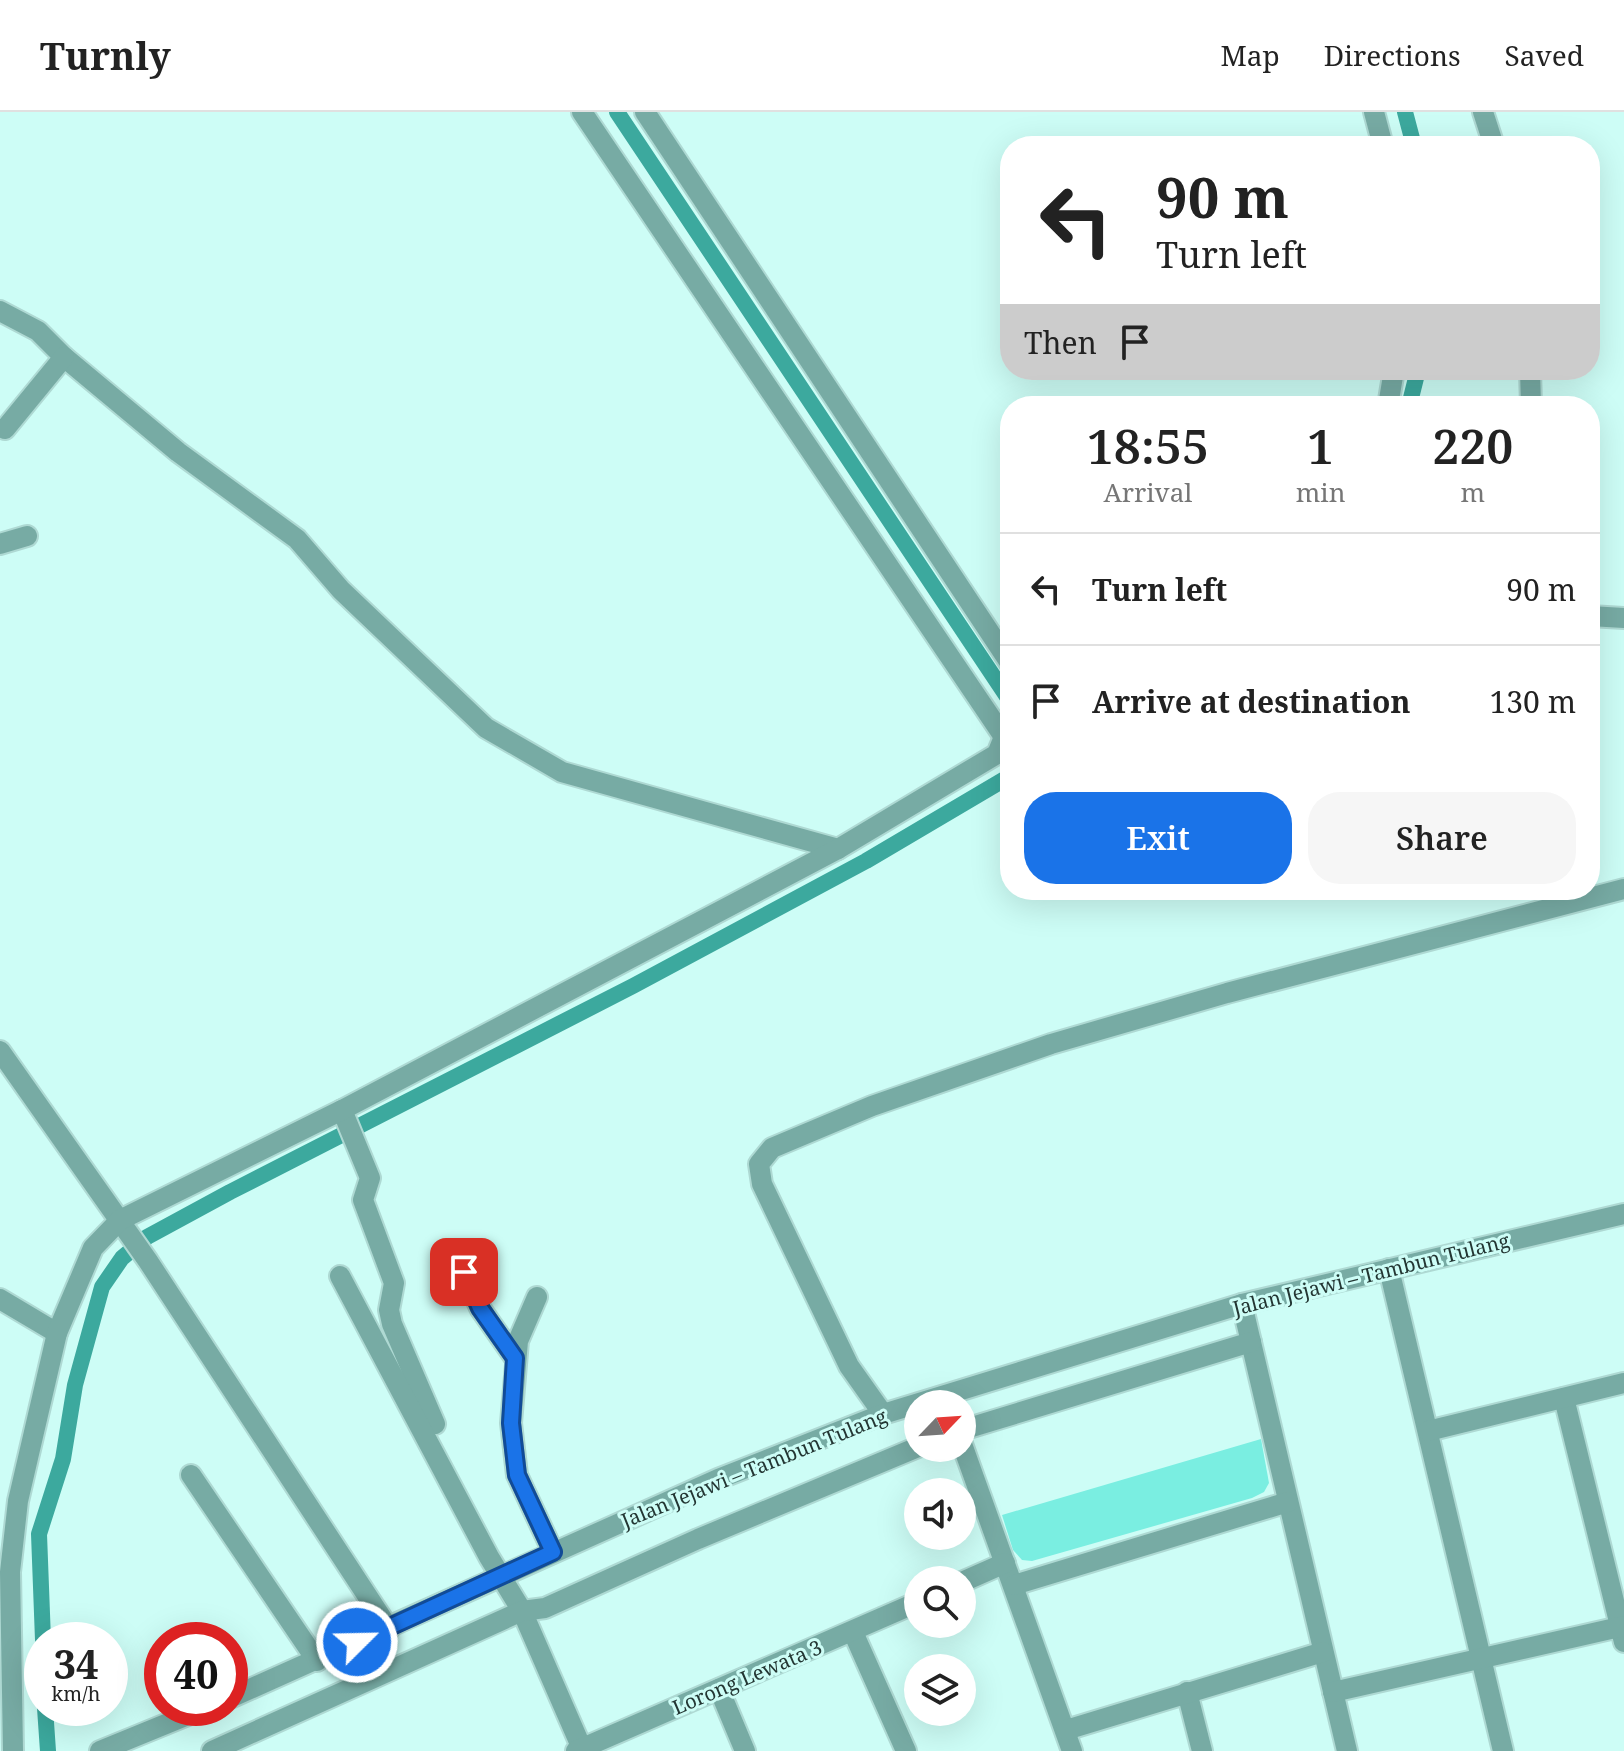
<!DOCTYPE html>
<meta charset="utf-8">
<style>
body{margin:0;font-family:"Noto Serif",serif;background:#f6f6f6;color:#222;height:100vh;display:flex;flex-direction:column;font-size:30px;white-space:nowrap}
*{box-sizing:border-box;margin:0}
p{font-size:26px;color:#767676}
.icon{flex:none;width:44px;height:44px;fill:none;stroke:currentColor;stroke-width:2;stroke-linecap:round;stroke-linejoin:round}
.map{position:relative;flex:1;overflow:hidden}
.sheet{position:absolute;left:1000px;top:284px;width:600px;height:504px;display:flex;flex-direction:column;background:#fff;border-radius:32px;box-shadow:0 8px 32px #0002}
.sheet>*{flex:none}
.hud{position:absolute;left:1000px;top:24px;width:600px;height:244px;border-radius:32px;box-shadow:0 8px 32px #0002;background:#fff;color:#222;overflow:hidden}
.needle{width:52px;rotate:65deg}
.fabs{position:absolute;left:904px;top:1278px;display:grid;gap:16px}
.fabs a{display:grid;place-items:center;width:72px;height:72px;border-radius:50%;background:#fff;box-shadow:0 8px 32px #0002;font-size:40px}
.speed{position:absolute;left:24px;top:1510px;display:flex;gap:16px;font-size:40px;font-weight:700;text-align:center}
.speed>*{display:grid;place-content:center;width:104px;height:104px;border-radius:50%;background:#fff;box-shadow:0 8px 32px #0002;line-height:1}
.speed small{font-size:20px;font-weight:400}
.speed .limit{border:12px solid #d22;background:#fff;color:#111}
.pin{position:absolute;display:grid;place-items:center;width:68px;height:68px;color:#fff;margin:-34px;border-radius:16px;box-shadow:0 4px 12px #0006}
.me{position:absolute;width:88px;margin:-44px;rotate:67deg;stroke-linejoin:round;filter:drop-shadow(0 0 6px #0008)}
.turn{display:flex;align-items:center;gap:28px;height:168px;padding:0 24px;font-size:36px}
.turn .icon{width:104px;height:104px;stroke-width:2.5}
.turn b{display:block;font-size:56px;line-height:68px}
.then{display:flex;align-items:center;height:76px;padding:0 24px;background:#0003;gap:16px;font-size:30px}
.eta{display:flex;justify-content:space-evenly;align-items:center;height:136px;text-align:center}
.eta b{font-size:48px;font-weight:600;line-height:56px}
.button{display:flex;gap:16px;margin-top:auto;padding:16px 24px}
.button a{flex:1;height:92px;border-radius:32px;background:#1a73e8;color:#fff;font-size:32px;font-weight:600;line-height:92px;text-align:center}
.button a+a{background:#f6f6f6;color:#222}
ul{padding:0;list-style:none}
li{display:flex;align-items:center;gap:24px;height:112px;padding:0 24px;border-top:2px solid #e0e0e0}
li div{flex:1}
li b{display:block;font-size:30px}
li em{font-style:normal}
header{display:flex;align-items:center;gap:48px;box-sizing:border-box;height:112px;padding:0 40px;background:#fff;border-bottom:2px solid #e0e0e0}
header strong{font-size:38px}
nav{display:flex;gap:44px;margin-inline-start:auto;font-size:28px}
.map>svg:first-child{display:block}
.green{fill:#7aeee1}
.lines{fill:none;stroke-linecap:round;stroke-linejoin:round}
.canal{stroke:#3ca99e;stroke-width:16}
.minor-casing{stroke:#aed9d3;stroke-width:24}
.minor{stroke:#77aba4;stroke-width:20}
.route-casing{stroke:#114b97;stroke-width:20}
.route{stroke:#1a73e8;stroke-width:14}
.labels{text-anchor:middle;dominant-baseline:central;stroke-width:6;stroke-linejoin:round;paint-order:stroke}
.street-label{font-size:20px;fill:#233633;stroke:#cdfdf6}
</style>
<header>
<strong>Turnly</strong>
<nav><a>Map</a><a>Directions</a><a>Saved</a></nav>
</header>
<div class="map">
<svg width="1624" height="1639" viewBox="0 0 1624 1639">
<rect width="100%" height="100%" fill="#cdfdf6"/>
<!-- green -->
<path class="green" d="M1261 1327 1269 1371 1264 1380 1252 1386 1032 1449 1022 1448 1013 1438 1002 1403Z"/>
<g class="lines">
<!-- canal -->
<g class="canal">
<path d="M617 0 1010 589"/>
<path d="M1405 0 1414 34"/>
<path d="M1409 294 1418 258"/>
<path d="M43 1528 39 1422 63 1347 75 1273 102 1175 122 1146 147 1125 230 1080 633 874 866 749 1010 664"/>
<path d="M45 1596 48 1639"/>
</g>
<defs>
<g id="minor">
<path d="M582 0 1004 625"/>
<path d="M645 0 1010 551"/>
<path d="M1374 0 1383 34"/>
<path d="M1483 0 1494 34"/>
<path d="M0 199 38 219 64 245 178 340 297 427 341 478 486 616 562 660 838 737"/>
<path d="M1530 258 1531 294"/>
<path d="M1388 294 1394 258"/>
<path d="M5 317 64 245"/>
<path d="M0 432 27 424"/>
<path d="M1590 504 1624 506"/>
<path d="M0 939 148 1149 389 1517"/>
<path d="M342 998 370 1066 363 1088 394 1171 389 1198 392 1212 435 1312"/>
<path d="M1389 1157 1503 1639"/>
<path d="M464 1160 480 1196 515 1246"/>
<path d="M340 1164 489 1445 522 1499 583 1639"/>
<path d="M537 1185 518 1229 511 1311 517 1363 553 1440"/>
<path d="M0 1187 57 1221"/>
<path d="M1242 1192 1347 1639"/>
<path d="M1564 1286 1624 1530"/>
<path d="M883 1302 849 1254 762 1072 759 1052 772 1036 872 994 1051 932 1227 881 1624 777"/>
<path d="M962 1318 1251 1230"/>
<path d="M1428 1319 1624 1271"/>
<path d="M962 1332 1072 1639"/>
<path d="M191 1363 317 1549"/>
<path d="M962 1470 1005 1451"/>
<path d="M1014 1473 1288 1390"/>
<path d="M853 1520 906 1639"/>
<path d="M719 1577 745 1639"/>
<path d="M1187 1580 1202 1639"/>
<path d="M1333 1580 1624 1514"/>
<path d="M230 1586 718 1367 883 1302 1242 1192 1624 1102"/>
<path d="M1066 1618 1323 1540"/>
<path d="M13 1639 10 1460 18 1389 57 1221 93 1136 120 1108 342 998 838 737 997 642 1004 625"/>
<path d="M100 1639 205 1596"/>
<path d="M212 1639 522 1499 545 1496 698 1427 918 1335"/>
<path d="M576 1639 918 1490"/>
</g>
</defs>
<!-- minor casing -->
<use href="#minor" class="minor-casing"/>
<!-- minor -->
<use href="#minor" class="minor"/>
</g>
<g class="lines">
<defs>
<path id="route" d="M357 1530 553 1440 517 1363 511 1311 515 1246 480 1196 464 1160"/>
</defs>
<!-- route casing -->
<use href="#route" class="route-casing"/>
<!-- route -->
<use href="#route" class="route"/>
</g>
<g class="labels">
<!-- street labels -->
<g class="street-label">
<text transform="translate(1371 1162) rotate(-14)">Jalan Jejawi – Tambun Tulang</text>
<text transform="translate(754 1356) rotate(-22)">Jalan Jejawi – Tambun Tulang</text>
<text transform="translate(747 1565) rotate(-23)">Lorong Lewata 3</text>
</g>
</g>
</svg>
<div class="fabs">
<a><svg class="needle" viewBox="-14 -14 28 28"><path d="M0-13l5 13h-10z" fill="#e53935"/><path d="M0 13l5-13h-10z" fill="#767676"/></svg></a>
<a><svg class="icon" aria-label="sound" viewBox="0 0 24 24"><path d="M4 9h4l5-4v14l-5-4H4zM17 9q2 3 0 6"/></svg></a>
<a><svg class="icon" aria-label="search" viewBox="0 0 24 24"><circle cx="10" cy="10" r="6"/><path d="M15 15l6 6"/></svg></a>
<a><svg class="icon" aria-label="layers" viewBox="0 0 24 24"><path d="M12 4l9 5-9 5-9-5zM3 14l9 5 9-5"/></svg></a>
</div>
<div class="speed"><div>34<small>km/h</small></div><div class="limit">40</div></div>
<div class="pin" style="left:464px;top:1160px;background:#d93025"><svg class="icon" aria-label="arrive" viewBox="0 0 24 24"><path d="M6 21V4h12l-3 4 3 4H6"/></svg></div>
<svg class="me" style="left:357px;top:1530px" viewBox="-20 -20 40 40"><circle r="17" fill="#1a73e8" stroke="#fff" stroke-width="3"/><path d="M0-11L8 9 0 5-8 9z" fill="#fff"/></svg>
<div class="hud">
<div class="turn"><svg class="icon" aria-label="left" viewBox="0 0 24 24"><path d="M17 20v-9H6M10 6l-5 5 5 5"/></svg><div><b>90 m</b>Turn left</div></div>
<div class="then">Then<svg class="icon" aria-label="arrive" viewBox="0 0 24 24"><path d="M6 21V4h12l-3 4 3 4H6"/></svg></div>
</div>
<section class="sheet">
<div class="eta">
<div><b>18:55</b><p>Arrival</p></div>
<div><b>1</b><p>min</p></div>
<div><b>220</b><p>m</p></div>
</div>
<ul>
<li><svg class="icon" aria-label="left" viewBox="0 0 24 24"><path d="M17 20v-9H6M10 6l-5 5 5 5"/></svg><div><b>Turn left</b></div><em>90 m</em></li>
<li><svg class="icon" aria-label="arrive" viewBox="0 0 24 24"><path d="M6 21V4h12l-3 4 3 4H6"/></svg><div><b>Arrive at destination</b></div><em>130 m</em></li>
</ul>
<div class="button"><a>Exit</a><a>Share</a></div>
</section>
</div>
